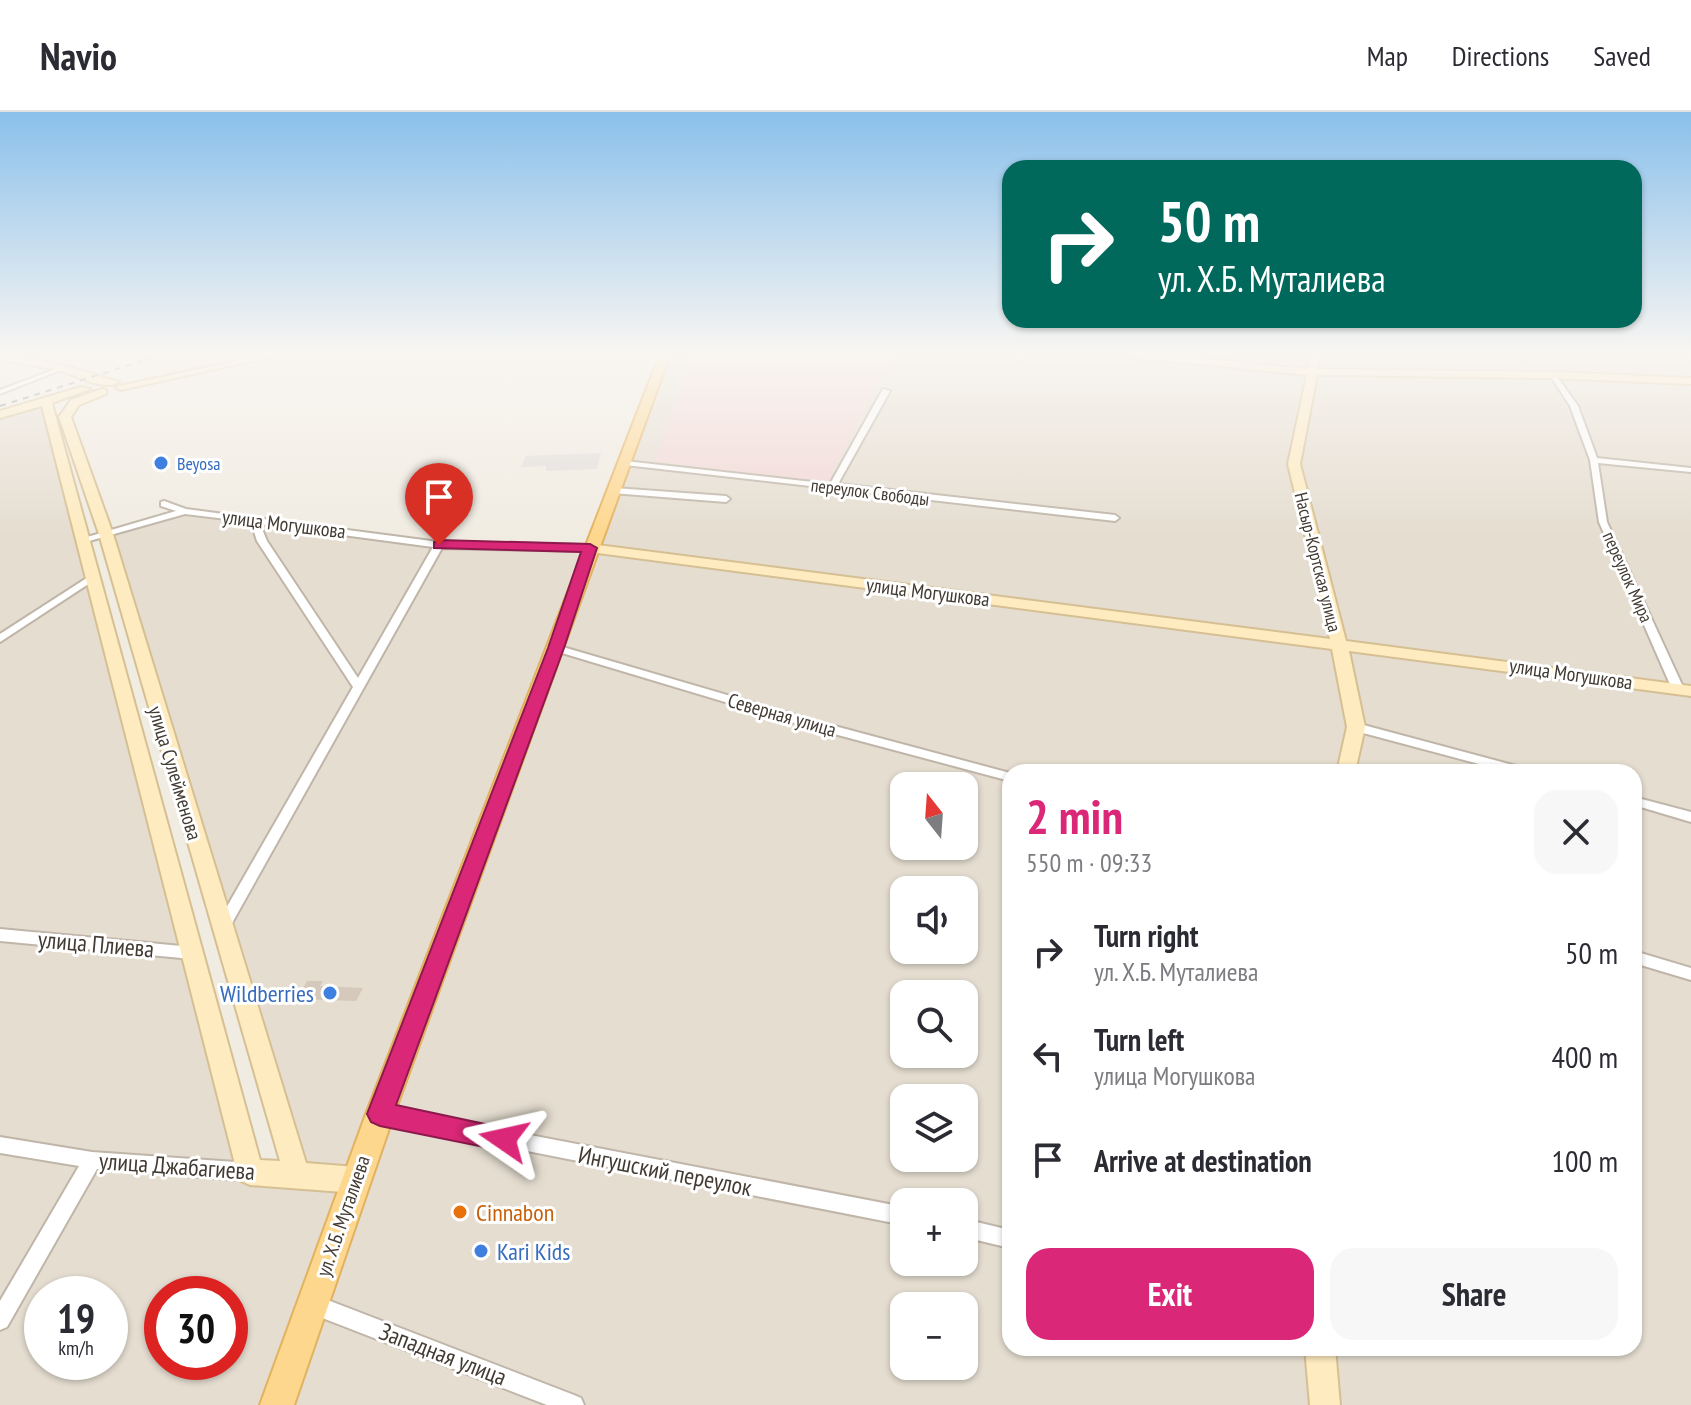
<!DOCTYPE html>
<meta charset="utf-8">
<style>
body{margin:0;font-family:"PT Sans Narrow",sans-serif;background:#f7f7f7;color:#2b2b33;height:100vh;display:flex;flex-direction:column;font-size:30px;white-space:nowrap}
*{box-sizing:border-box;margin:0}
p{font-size:26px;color:#7c7c81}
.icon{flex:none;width:44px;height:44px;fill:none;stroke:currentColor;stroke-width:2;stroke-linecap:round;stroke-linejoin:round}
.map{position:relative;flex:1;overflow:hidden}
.drawer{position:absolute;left:1002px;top:652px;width:640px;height:592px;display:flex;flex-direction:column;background:#fff;border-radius:24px;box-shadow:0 2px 6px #0004}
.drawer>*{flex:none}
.top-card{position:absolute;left:1002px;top:48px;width:640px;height:168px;border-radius:24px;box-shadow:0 2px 6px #0004;background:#00695c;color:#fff;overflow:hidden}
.needle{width:52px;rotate:343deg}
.buttons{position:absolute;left:890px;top:660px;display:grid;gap:16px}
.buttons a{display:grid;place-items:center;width:88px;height:88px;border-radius:16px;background:#fff;box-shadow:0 2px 6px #0004;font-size:40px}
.speed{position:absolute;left:24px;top:1164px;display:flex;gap:16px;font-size:40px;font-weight:700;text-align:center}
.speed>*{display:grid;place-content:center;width:104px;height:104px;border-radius:50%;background:#fff;box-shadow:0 2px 6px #0004;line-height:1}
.speed small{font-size:20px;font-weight:400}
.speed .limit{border:12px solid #d22;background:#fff;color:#111}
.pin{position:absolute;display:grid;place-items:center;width:68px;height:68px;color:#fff;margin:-82px -34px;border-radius:50% 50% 50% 0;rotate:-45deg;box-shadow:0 0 8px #0007}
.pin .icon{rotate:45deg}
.me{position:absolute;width:88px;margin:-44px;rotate:281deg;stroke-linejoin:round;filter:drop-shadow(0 0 6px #0008)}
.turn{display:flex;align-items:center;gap:28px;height:168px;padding:0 24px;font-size:36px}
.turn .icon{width:104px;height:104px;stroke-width:2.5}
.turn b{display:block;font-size:56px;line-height:68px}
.round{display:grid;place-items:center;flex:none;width:84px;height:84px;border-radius:24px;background:#f7f7f7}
.head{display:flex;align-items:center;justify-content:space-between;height:136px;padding:0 24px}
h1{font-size:48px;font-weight:700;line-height:60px;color:#db2777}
.action{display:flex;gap:16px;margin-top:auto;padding:16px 24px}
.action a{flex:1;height:92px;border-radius:24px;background:#db2777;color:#fff;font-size:32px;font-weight:700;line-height:92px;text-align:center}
.action a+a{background:#f7f7f7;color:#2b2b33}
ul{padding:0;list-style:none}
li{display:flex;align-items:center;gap:24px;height:104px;padding:0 24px}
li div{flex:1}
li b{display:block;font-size:30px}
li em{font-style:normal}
header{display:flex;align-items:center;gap:48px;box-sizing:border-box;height:112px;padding:0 40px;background:#fff;border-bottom:2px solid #e1e1e2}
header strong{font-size:38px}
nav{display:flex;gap:44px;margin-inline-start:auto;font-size:28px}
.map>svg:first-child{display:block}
.residential{fill:#e5ddd0;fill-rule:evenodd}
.commercial{fill:#f4e1cc}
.medical{fill:#f2d7d5}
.parking{fill:#e1dedb}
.building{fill:#d5c9bb}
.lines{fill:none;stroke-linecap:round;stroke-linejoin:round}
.street-casing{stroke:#bfb5a8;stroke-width:4}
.secondary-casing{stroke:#d5bf93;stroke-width:4}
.primary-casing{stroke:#e3b25f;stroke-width:4}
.street{fill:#fff;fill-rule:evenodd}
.secondary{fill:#feebbf;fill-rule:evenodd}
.primary{fill:#fed78e;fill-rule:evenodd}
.rail{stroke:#939393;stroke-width:2;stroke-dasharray:6 6;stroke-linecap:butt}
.route{fill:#db2777;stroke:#8e194d;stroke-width:2}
.shop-dot{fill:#3f7fe0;stroke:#fff;stroke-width:3}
.food-dot{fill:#e8710a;stroke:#fff;stroke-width:3}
.labels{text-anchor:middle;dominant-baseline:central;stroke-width:6;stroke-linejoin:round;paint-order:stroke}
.far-shop-label{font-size:18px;fill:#366cbe;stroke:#fff;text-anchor:start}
.far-street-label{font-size:18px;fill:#423b33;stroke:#fff}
.street-label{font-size:20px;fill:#423b33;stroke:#fff}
.near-street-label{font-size:24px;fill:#423b33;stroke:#fff}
.near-shop-label{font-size:24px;fill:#366cbe;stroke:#fff;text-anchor:end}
.near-food-label{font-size:24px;fill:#c56008;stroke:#fff;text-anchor:start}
</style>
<header>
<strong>Navio</strong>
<nav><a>Map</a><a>Directions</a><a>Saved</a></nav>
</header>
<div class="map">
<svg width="1691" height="1293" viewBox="0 0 1691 1293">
<rect width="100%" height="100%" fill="#f1ece2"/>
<!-- residential -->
<path class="residential" d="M665 242H1691V1293H0V303L46 288 249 1060 296 1064 106 422 185 400 439 433 589 436ZM1010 660H1634V1236H1010ZM904 674H964V734H904ZM904 778H964V838H904ZM904 882H964V942H904ZM904 986H964V1046H904ZM904 1090H964V1150H904ZM42 1182H110V1250H42ZM162 1182H230V1250H162ZM904 1194H964V1254H904Z"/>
<!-- commercial -->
<path class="commercial" d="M185 242H271L194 260 175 262 134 257Z"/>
<!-- medical -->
<path class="medical" d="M693 242H893L826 373 654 349Z"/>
<!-- parking -->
<path class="parking" d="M601 341 597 357 546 359V354L521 355 526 344Z"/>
<!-- building -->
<path class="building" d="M307 869H323L320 874 363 876 356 889 297 887Z"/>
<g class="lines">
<defs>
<g id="street">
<path d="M61 255 66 256 0 282V278Z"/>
<path d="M1551 262H1555L1578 294 1597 346 1691 356V360L1598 351 1607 410 1684 577 1682 579H1674L1672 577 1599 410 1590 348 1570 294 1550 263Z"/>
<path d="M883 277 890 279 838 372 1115 403 1119 406 1115 409 835 377 832 379 828 376 625 353 621 351 625 349 830 372Z"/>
<path d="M615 376 726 384 730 387 726 390 612 381V377Z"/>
<path d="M164 389 186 397 439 430 590 433 595 436 590 439 442 436 227 820 222 822 217 820 215 816 217 812 353 575 257 429 251 410 185 402 82 431 77 428 176 399 161 394V390ZM260 412 433 435 358 566 267 429Z"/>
<path d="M93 462 98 465 96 467 0 530V522Z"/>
<path d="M556 533 816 609 1010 661V669L808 615 552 538 551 536 552 534Z"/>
<path d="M1356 611 1524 656 1530 660H1509L1352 618 1350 615 1352 612Z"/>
<path d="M1634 685 1691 700V710L1634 693Z"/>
<path d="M0 817 192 835 197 837 199 841 197 845 192 847 0 829Z"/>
<path d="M1634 839 1691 856V868L1634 851Z"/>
<path d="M380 994 904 1095V1113L380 1010 374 1008 372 1002 374 996Z"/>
<path d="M0 1025 92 1040 250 1051 256 1054 259 1060 256 1066 250 1069 97 1057 7 1215 0 1218V1189L79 1054 0 1041Z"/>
<path d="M964 1107 1010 1118V1136L964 1125Z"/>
<path d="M312 1182 574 1283 581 1286 584 1293H547L312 1202 305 1199 302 1192 305 1185Z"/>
</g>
<g id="secondary">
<path d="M0 242 63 253 119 270C102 280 75 262 58 258 39 254 19 251 0 248Z"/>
<path d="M267 242H286L120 278 115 275Z"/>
<path d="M1125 242H1155L1308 257 1311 242H1321L1318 257 1553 260 1691 266V272L1553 266 1317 263 1300 352 1346 529 1691 574V584L1349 539 1365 615 1355 660H1337L1347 615 1332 537 590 440 583 436 590 432 1330 527 1288 352 1307 263 1130 245Z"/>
<path d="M81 275 90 277 52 291 260 1048 280 1049 99 422 59 305 71 288 102 277 106 278V282L79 293 71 305 113 422 306 1051 356 1055 365 1059 369 1068 365 1077 356 1081 250 1073 241 1069 237 1060 42 294 0 306V299Z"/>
<path d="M1305 1236H1335L1340 1293H1310Z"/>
</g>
<path id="primary" d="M660 242H670L394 1002 294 1293H260L366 1002Z"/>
</defs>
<!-- street casing -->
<use href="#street" class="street-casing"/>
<!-- secondary casing -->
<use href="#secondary" class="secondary-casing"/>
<!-- primary casing -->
<use href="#primary" class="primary-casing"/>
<!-- street -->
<use href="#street" class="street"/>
<!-- secondary -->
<use href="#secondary" class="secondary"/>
<!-- primary -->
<use href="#primary" class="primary"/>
<!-- rail -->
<path class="rail" d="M0 294 164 242"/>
</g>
<!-- sky -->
<linearGradient id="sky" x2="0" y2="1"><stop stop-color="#8ac0eb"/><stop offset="0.57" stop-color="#f9f6f2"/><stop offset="1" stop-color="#f9f6f2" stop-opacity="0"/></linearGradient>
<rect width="1691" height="423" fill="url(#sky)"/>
<!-- route -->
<path class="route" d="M439 428 590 432 597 436 564 536 396 993 513 1018 517 1027 513 1036 504 1039 380 1014 371 1010 367 1002 548 536 581 440 434 436V430Z"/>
<!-- markers -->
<g class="shop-dot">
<circle cx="161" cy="351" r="8"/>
<circle cx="330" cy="881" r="8"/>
<circle cx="481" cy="1139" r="8"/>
</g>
<circle class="food-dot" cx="460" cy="1100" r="8"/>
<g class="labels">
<!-- far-shop labels -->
<g class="far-shop-label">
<text x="177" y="351">Beyosa</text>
</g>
<!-- far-street labels -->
<g class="far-street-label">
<text transform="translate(870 380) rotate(7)">переулок Свободы</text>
<text transform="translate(1318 450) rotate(76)">Насыр-Кортская улица</text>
<text transform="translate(1628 465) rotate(66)">переулок Мира</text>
</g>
<!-- street labels -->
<g class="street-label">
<text transform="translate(284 412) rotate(7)">улица Могушкова</text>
<text transform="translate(928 480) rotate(7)">улица Могушкова</text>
<text transform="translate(1571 562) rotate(8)">улица Могушкова</text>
<text transform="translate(782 603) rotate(16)">Северная улица</text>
<text transform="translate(175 661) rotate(73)">улица Сулейменова</text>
<text transform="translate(343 1104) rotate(-71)">ул. Х.Б. Муталиева</text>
</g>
<!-- near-street labels -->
<g class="near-street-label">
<text transform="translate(96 832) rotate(5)">улица Плиева</text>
<text transform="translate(177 1054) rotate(4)">улица Джабагиева</text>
<text transform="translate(665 1059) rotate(11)">Ингушский переулок</text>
<text transform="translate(443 1242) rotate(21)">Западная улица</text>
</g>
<!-- near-shop labels -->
<g class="near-shop-label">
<text x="314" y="881">Wildberries</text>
<text x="497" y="1139" text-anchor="start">Kari Kids</text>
</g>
<!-- near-food labels -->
<g class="near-food-label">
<text x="476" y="1100">Cinnabon</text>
</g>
</g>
</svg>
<div class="buttons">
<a><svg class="needle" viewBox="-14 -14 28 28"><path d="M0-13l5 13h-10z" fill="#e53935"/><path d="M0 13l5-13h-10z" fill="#7c7c81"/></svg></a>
<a><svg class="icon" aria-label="sound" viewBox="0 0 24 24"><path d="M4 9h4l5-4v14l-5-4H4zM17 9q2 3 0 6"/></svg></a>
<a><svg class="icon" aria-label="search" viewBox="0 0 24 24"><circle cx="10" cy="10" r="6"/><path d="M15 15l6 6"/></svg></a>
<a><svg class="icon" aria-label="layers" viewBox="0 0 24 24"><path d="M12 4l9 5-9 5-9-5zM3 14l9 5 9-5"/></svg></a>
<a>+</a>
<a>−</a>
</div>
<div class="speed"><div>19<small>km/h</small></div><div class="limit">30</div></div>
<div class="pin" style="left:439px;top:433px;background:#d93025"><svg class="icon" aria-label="arrive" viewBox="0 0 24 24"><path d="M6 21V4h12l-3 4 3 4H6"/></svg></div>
<svg class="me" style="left:504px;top:1027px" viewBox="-20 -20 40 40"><path d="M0-17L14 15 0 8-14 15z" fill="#db2777" stroke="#fff" stroke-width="4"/></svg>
<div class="top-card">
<div class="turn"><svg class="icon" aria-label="right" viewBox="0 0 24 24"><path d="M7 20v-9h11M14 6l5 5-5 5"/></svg><div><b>50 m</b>ул. Х.Б. Муталиева</div></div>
</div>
<section class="drawer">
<div class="head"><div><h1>2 min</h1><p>550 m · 09:33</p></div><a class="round"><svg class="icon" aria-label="close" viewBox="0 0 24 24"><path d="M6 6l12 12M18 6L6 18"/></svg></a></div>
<ul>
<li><svg class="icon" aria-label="right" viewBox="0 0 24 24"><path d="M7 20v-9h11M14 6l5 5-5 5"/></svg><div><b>Turn right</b><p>ул. Х.Б. Муталиева</p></div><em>50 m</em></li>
<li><svg class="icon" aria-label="left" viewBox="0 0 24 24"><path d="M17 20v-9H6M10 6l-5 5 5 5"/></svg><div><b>Turn left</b><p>улица Могушкова</p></div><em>400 m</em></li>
<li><svg class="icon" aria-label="arrive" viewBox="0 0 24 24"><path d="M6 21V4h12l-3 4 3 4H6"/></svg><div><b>Arrive at destination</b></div><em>100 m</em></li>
</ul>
<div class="action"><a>Exit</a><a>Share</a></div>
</section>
</div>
